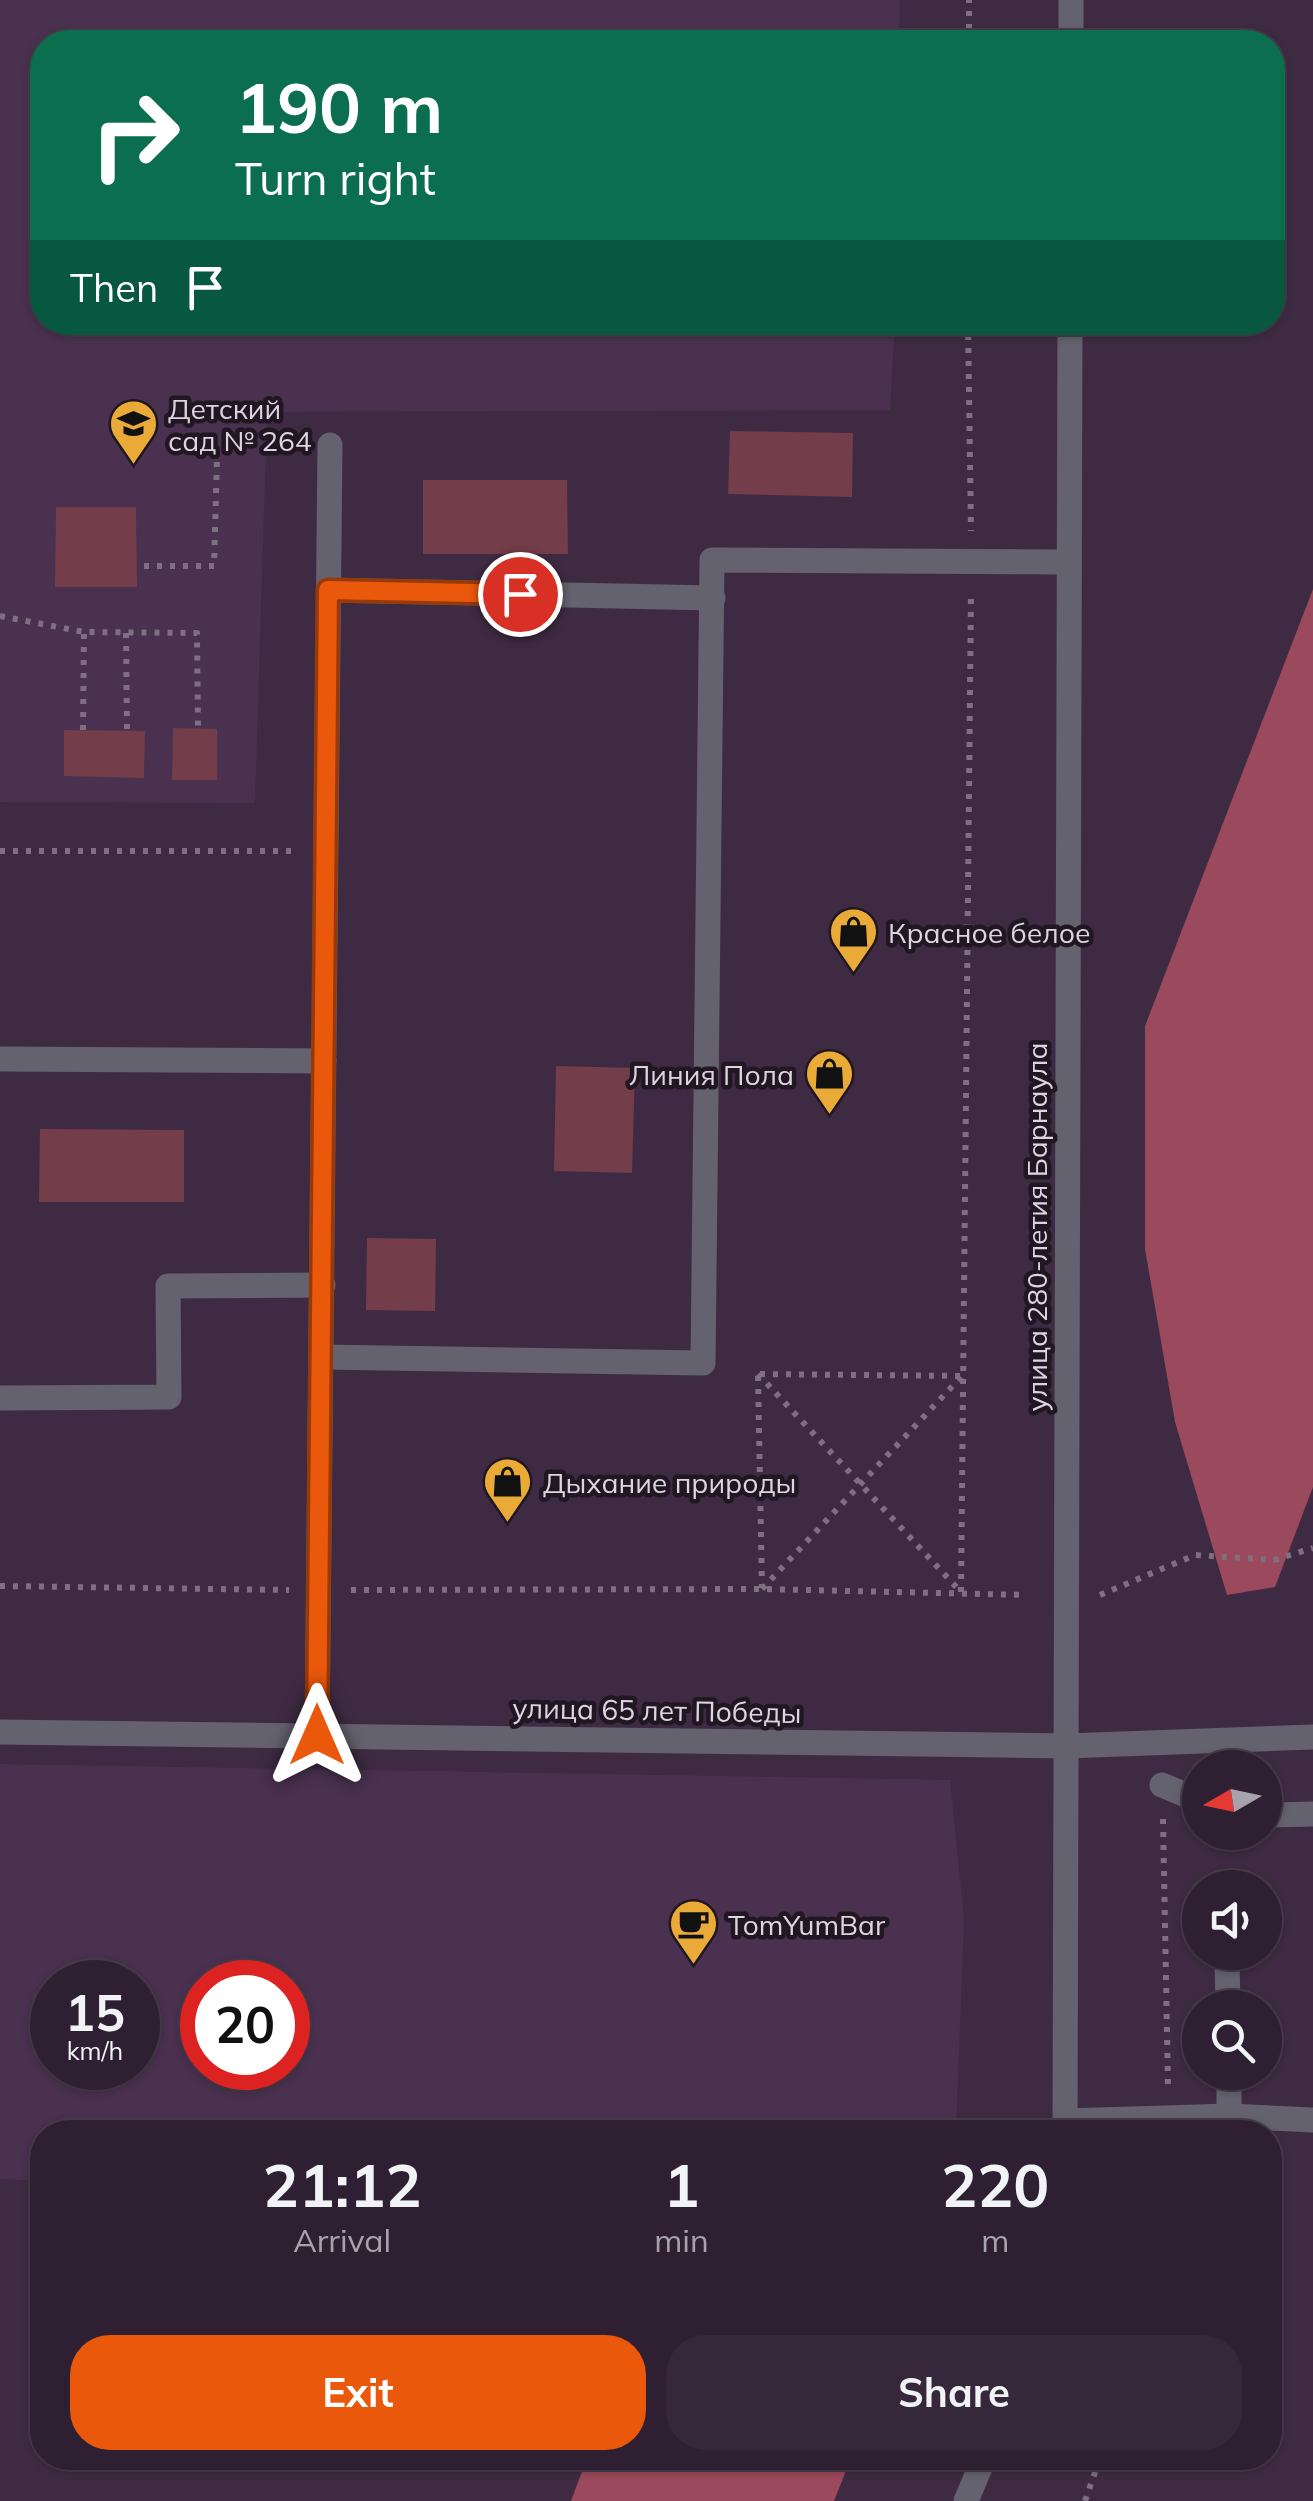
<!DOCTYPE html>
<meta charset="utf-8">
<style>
body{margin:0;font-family:Mulish,sans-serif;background:#36283a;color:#f1f3f6;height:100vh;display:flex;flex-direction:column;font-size:38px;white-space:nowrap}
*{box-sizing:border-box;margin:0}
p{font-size:32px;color:#a7a3ac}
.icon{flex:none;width:55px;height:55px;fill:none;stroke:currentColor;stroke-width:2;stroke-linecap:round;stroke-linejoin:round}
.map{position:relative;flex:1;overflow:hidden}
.details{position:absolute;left:30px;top:2120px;width:1252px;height:350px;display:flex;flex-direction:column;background:#2e2032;border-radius:40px;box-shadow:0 2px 8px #0004,0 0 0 2px #493e4d}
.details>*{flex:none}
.banner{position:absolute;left:30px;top:30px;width:1255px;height:305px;border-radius:40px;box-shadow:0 2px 8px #0004,0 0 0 2px #493e4d;background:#0b6e4f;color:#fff;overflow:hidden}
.needle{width:65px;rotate:261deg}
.fabs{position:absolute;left:1182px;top:1750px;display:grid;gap:20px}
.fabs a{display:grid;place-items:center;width:100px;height:100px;border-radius:50%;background:#2e2032;box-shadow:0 2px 8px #0004,0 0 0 2px #493e4d;font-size:50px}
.speed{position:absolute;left:30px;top:1960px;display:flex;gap:20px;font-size:50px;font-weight:700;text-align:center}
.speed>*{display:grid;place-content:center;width:130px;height:130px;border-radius:50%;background:#2e2032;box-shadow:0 2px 8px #0004,0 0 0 2px #493e4d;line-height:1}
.speed small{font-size:25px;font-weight:400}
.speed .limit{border:15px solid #d22;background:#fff;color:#111}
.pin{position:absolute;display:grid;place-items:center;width:85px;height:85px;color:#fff;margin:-42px;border:5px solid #fff;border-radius:50%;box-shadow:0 2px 10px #0007}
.me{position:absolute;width:110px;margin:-55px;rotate:0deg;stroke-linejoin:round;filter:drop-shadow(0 0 8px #0008)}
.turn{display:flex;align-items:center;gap:35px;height:210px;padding:0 40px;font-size:45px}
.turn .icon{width:130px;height:130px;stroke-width:2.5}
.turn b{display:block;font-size:70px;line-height:85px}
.then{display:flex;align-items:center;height:95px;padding:0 40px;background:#0003;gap:20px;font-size:38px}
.eta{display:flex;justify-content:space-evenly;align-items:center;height:170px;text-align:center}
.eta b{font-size:60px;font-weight:700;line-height:70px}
.primary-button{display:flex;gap:20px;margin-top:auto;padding:20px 40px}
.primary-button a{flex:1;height:115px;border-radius:40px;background:#ea580c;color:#fff;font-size:40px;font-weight:700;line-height:115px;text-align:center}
.primary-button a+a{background:#36283a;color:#f1f3f6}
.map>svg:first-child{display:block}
.built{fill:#49314f;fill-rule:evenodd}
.green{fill:#733d49}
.forest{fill:#9b495c}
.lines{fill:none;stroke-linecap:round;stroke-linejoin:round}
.path{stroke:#7f6f83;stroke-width:6;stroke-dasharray:5 8;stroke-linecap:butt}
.minor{stroke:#65626f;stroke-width:25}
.route-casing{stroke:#983908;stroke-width:25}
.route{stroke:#ea580c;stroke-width:18}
.labels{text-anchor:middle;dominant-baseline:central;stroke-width:9;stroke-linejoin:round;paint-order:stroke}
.poi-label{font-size:28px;fill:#dfd3e2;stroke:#201722;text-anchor:start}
.street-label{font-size:28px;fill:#dfd3e2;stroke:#201722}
</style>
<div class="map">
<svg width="1313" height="2501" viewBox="0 0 1313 2501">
<rect width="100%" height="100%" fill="#3e2b43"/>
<!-- built -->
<g class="built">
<path d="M0 0H900L899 42H42V322H895L890 410 267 412 255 803 0 802Z"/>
<path d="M0 1764 950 1780 964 1919 956 2132H42V2181L0 2179ZM52 1982H138V2068H52ZM202 1982H288V2068H202Z"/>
</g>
<!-- green -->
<g class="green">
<path d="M730 431 853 433 852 497 728 494Z"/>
<path d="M423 480H567L568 554H423Z"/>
<path d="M56 507H136L137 587H55Z"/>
<path d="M173 728 217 729V780H172Z"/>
<path d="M64 730 145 731 144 778 64 776Z"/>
<path d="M556 1066 635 1068 632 1173 554 1171Z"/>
<path d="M40 1129 184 1130V1202H39Z"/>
<path d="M367 1238 436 1239 435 1311 366 1310Z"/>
</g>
<!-- forest -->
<g class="forest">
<path d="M1313 589V1487L1275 1587 1227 1595 1175 1422 1145 1249V1026Z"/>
<path d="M587 2458H851L834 2501H571Z"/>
</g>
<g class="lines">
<!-- path -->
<g class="path">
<path d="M969 42V0"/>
<path d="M968 322 971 531"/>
<path d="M144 566H214L217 459"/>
<path d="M0 616 84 632 197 633 198 729"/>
<path d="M126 633 127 731"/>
<path d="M83 730 84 632"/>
<path d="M0 851H295"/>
<path d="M758 1374 960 1591"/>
<path d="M760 1374 961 1376"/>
<path d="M758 1376 762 1588"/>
<path d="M0 1586 289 1590"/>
<path d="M762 1589 961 1377"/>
<path d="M351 1590 762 1589 1026 1595"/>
<path d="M961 1592 971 593"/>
<path d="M1100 1595 1195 1555 1274 1560 1313 1548"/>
<path d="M1163 1819 1168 2086"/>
<path d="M1085 2501 1100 2458"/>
</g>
<!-- minor -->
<g class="minor">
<path d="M1071 42V0"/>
<path d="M329 590 713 598"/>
<path d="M0 1059 324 1061"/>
<path d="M321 1357 703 1363 712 560 1066 562"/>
<path d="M0 1398 169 1397 168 1286 323 1285"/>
<path d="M0 1732 1066 1746 1313 1737"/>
<path d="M317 1735 330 445"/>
<path d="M1162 1785 1200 1801"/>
<path d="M1265 1815 1313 1814"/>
<path d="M1227 1960 1228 2008"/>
<path d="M1229 2072V2116"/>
<path d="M1066 2121 1229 2116 1313 2120"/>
<path d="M1065 2132 1070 322"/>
<path d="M966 2501 984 2458"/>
</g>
</g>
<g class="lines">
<defs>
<path id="route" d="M317 1735 328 590 520 594"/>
</defs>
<!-- route casing -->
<use href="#route" class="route-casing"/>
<!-- route -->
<use href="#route" class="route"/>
</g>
<!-- icons -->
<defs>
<symbol id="school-pin" viewBox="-11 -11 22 30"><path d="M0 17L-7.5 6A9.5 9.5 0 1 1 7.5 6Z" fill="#e9aa38" stroke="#201722"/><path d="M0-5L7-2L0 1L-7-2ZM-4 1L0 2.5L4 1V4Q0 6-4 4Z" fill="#111"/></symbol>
<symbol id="shop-pin" viewBox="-11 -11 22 30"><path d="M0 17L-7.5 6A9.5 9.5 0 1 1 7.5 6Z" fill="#e9aa38" stroke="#201722"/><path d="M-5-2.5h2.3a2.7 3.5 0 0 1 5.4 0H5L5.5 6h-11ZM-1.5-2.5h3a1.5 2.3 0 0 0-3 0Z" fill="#111"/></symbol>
<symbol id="cafe-pin" viewBox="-11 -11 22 30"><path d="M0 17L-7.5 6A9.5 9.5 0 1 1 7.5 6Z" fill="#e9aa38" stroke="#201722"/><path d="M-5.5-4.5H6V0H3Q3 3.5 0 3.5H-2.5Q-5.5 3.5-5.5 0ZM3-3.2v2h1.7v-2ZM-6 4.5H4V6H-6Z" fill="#111"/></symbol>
</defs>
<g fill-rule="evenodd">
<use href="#school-pin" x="106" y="396" width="55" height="75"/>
<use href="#shop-pin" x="826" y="904" width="55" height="75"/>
<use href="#shop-pin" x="802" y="1046" width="55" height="75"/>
<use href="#shop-pin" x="480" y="1454" width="55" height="75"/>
<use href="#cafe-pin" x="666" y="1896" width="55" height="75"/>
</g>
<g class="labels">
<!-- poi labels -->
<g class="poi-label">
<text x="168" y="408">Детский<tspan x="168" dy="32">сад № 264</tspan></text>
<text x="888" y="932">Красное белое</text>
<text x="794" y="1074" text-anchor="end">Линия Пола</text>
<text x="543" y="1482">Дыхание природы</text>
<text x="728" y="1924">TomYumBar</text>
</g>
<!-- street labels -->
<g class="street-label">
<text transform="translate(1036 1227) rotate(-90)">улица 280-летия Барнаула</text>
<text transform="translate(657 1710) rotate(1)">улица 65 лет Победы</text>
</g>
</g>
</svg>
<div class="fabs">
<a><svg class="needle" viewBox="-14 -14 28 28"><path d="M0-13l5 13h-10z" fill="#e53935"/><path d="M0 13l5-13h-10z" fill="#a7a3ac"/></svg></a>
<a><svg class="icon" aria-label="sound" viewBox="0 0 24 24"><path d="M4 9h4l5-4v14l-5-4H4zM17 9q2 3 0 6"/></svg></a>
<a><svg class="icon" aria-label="search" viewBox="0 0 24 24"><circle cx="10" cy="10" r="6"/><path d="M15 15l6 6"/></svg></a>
</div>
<div class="speed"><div>15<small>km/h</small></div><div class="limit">20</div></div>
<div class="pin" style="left:520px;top:594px;background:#d93025"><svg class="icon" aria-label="arrive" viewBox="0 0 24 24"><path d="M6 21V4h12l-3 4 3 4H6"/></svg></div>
<svg class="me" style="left:317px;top:1735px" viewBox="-20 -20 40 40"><path d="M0-17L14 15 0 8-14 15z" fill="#ea580c" stroke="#fff" stroke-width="4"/></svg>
<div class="banner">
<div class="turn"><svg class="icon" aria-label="right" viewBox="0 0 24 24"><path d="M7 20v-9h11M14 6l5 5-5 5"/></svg><div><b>190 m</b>Turn right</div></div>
<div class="then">Then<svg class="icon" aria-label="arrive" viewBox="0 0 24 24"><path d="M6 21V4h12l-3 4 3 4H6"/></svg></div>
</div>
<section class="details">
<div class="eta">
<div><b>21:12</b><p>Arrival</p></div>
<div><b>1</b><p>min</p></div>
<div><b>220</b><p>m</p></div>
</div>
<div class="primary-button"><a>Exit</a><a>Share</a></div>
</section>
</div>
